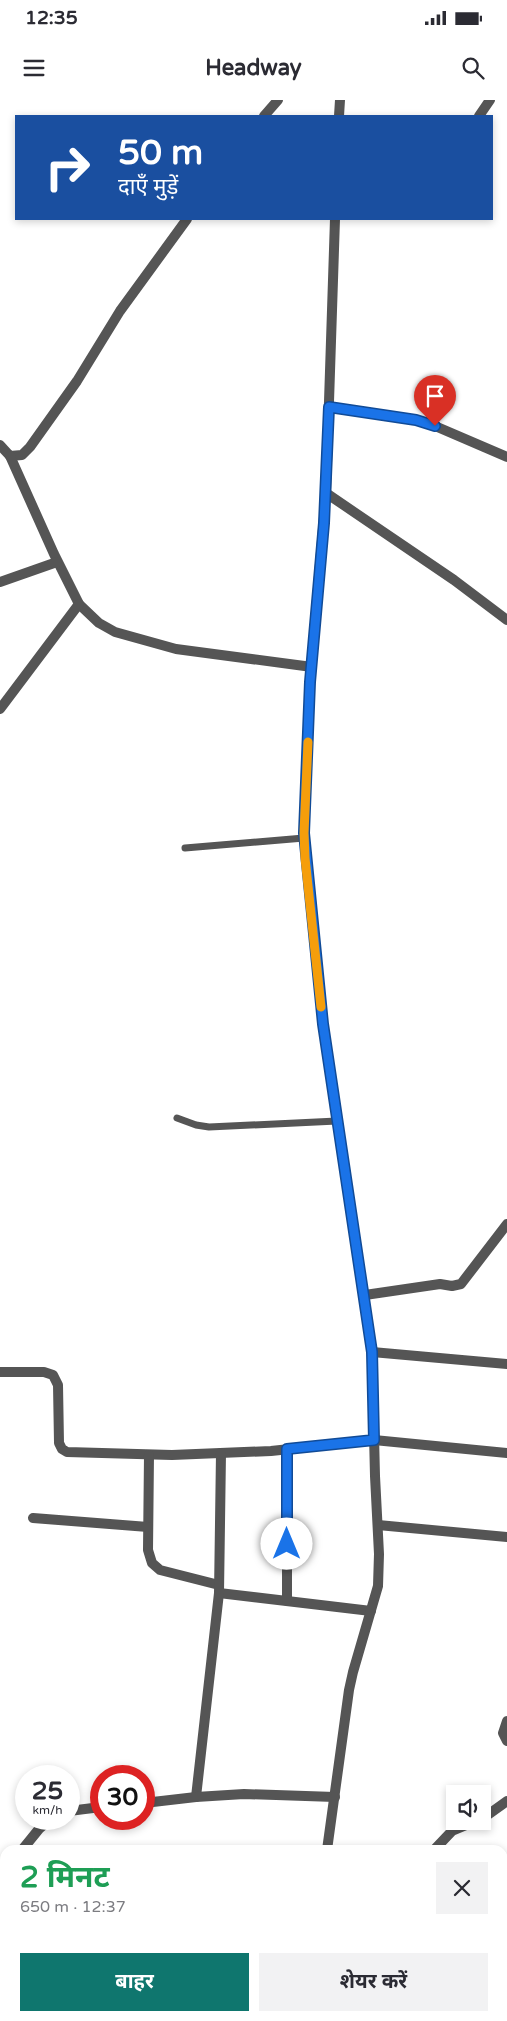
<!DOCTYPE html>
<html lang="hi">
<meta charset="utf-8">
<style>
body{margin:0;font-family:"Varela Round","Noto Sans Devanagari",sans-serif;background:#f2f2f3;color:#2b2b33;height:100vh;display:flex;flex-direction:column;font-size:19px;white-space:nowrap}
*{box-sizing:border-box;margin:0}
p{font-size:16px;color:#7c7c81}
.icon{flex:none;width:28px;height:28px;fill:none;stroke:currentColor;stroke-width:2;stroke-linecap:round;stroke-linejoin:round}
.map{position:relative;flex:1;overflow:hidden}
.side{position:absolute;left:0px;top:1745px;width:508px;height:176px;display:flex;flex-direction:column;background:#fff;border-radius:15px 15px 0 0;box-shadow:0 2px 8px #0003}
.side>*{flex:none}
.guide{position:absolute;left:15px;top:15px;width:478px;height:105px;border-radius:0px;box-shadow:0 2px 8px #0003;background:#1a4fa0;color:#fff;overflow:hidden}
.controls{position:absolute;left:446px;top:1685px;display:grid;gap:10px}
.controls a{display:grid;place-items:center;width:45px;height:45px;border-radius:0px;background:#fff;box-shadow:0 2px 8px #0003;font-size:25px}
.speed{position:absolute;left:15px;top:1665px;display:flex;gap:10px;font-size:25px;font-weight:700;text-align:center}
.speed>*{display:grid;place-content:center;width:65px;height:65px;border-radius:50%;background:#fff;box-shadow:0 2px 8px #0003;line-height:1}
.speed small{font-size:12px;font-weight:400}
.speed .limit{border:8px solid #d22;background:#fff;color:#111}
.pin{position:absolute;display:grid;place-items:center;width:42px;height:42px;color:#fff;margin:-51px -21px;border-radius:50% 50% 50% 0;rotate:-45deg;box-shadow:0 0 5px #0007}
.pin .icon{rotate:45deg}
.me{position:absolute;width:55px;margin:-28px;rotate:0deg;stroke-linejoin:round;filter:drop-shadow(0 0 4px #0008)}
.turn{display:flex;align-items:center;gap:18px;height:105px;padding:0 20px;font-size:22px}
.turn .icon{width:65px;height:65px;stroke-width:2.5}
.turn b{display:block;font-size:35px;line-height:42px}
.round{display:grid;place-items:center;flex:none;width:52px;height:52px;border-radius:0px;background:#f2f2f3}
.summary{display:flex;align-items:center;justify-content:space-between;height:85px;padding:0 20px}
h1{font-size:30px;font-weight:700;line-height:38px;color:#1e9e55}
.cta{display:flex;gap:10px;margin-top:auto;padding:10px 20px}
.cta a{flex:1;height:58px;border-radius:0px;background:#0f766e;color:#fff;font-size:20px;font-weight:700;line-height:58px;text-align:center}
.cta a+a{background:#f2f2f3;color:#2b2b33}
.status{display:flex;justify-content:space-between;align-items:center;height:35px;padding:0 25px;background:#fff;direction:ltr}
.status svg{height:14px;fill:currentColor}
header{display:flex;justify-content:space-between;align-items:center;height:65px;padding:0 20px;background:#fff;font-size:22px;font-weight:700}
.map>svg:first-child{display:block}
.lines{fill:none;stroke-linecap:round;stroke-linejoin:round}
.lane{stroke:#555;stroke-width:7}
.street{stroke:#555;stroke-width:10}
.route-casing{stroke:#114b97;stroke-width:12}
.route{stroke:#1a73e8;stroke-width:9}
.slow{stroke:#f59e0b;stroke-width:9}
</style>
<div class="status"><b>12:35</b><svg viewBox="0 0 49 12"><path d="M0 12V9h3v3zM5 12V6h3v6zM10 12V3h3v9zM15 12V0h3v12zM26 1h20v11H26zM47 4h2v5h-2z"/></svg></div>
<header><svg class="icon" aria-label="menu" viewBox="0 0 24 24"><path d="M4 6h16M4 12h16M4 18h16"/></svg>Headway<svg class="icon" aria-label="search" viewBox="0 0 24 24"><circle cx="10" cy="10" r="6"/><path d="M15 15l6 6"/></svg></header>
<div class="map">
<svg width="507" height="1921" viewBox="0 0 507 1921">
<rect width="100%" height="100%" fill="#fff"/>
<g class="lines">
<!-- lane -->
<g class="lane">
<path d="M185 748 304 738"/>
<path d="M177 1018 196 1025 209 1027 337 1021"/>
</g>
<!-- street -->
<g class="street">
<path d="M264 16 278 0"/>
<path d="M339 16 340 0"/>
<path d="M479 16 490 0"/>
<path d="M329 307 415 320 435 326 507 357"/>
<path d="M0 345 10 356 22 355 30 347 77 281 120 211 187 119"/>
<path d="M10 356 54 454 79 504 99 523 115 532 176 549 312 567"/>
<path d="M326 393 454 480 507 520"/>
<path d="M0 482 57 462"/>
<path d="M0 609 79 504"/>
<path d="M365 1195 440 1184 452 1186 461 1184 507 1124"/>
<path d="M372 1252 507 1264"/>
<path d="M0 1272H44L53 1275 58 1285 59 1343 62 1349 67 1352 172 1355 271 1351 374 1340 507 1353"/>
<path d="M149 1355 148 1450 152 1463 160 1470 219 1485"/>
<path d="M33 1418 148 1427"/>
<path d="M378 1425 507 1437"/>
<path d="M219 1493 371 1511"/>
<path d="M287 1501V1349"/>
<path d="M507 1621 503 1633 507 1641"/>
<path d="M196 1697 219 1493 221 1353"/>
<path d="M144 1703 196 1697 244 1694 335 1697"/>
<path d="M69 1711 101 1707"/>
<path d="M482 1719 507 1701"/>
<path d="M22 1750 39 1729 51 1719"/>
<path d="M327 1750 349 1590 353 1572 378 1486 379 1454 375 1376 372 1252 323 924 304 733 310 582 326 393 335 119"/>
<path d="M434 1750 452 1731 476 1721"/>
<path d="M0 1779 5 1772"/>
<path d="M502 1890 507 1884"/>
<path d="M377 1916 383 1921"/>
<path d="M309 1921 313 1916"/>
<path d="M480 1921 483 1916"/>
</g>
</g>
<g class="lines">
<defs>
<path id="route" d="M287 1444V1349L374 1340 372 1252 323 924 304 733 310 582 324 423 329 307 416 320 435 326"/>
</defs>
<!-- route casing -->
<use href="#route" class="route-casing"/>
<!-- route -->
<use href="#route" class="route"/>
<!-- slow -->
<path class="slow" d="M308 642 304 733 305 758 321 907"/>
</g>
</svg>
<div class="controls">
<a><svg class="icon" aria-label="sound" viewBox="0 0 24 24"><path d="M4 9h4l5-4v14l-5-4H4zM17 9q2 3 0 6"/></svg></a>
</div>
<div class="speed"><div>25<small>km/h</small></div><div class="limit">30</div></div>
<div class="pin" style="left:435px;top:326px;background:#d93025"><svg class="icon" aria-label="arrive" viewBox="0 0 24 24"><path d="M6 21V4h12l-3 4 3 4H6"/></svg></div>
<svg class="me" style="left:287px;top:1444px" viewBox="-20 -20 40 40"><circle r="19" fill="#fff"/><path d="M0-13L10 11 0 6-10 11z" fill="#1a73e8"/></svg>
<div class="guide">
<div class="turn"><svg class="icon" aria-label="right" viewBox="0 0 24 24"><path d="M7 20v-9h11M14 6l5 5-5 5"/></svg><div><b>50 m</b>दाएँ मुड़ें</div></div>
</div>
<section class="side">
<div class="summary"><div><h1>2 मिनट</h1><p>650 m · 12:37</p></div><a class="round"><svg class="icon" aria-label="close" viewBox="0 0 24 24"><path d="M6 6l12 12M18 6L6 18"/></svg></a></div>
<div class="cta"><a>बाहर</a><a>शेयर करें</a></div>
</section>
</div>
